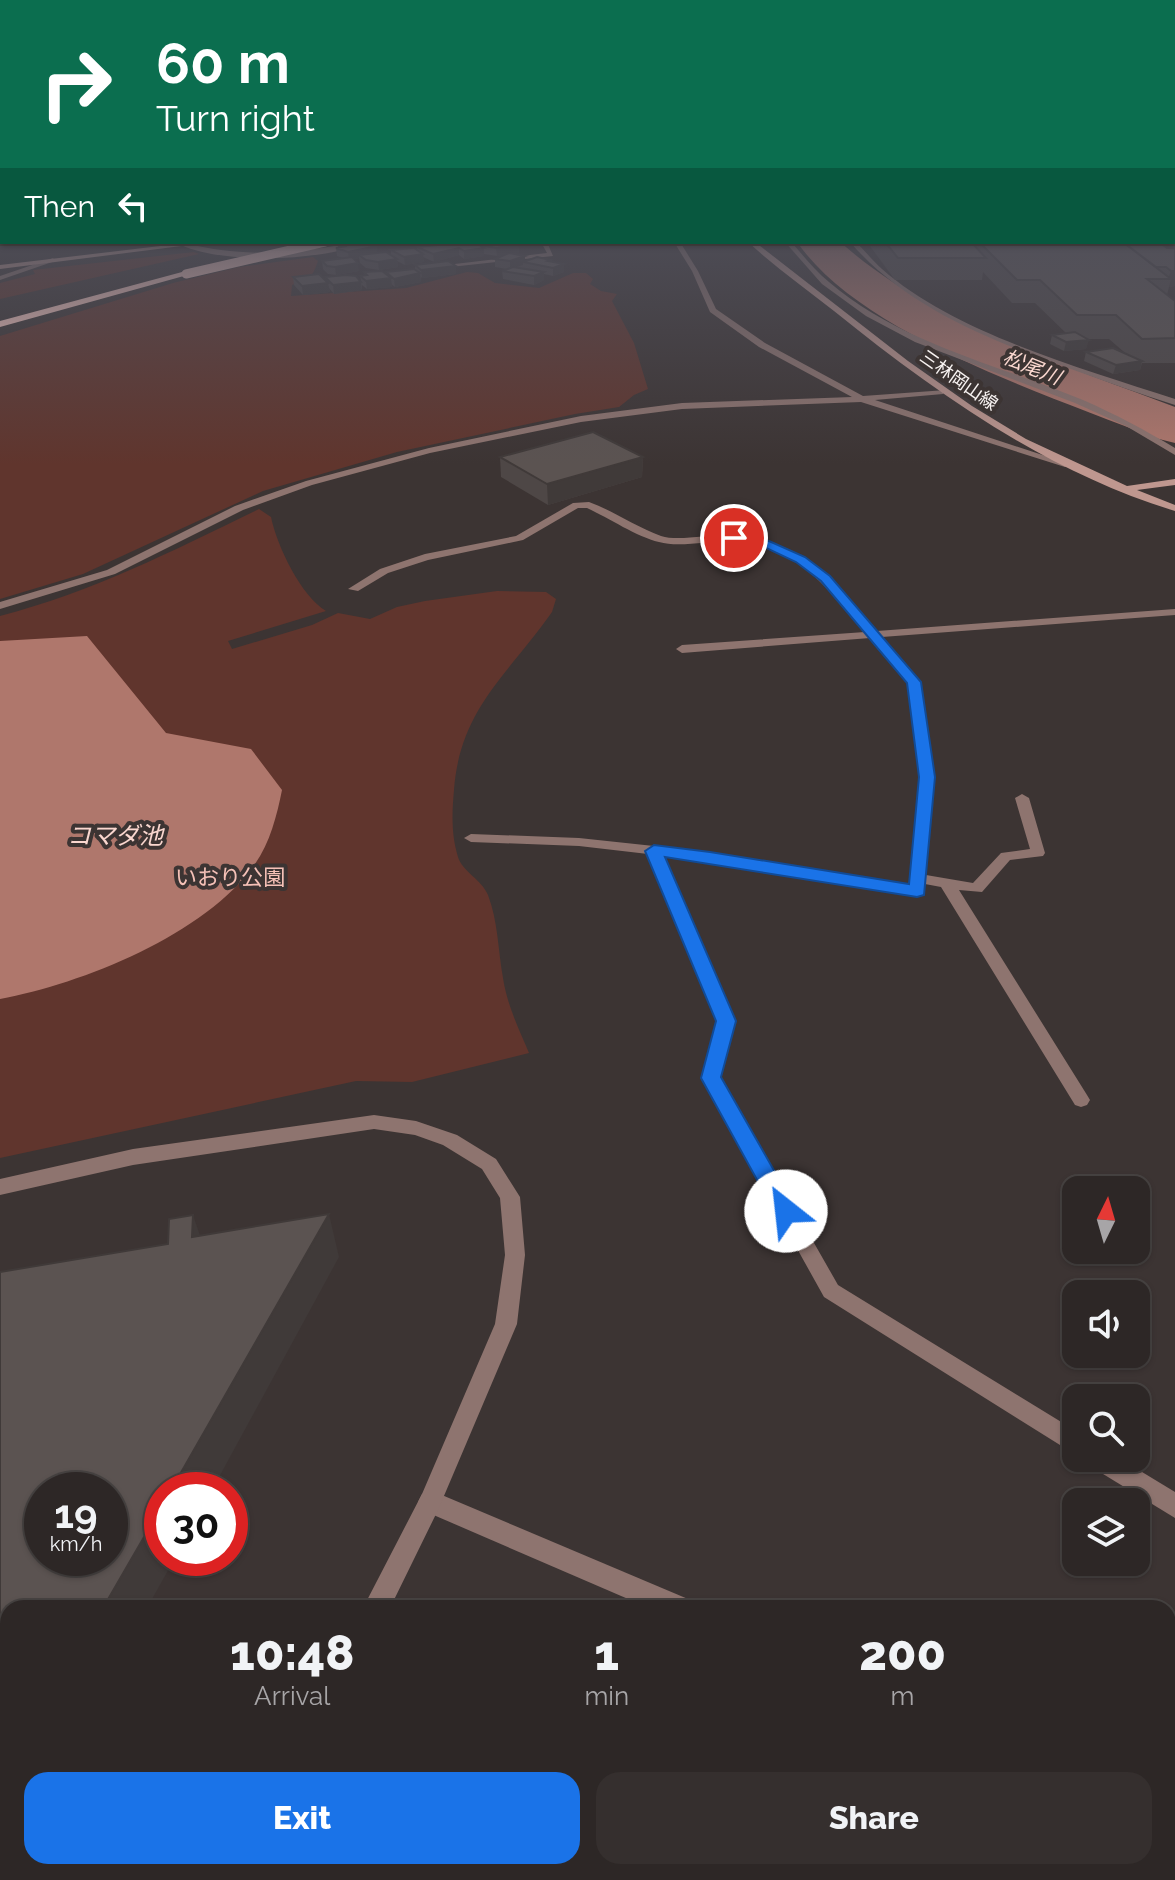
<!DOCTYPE html>
<meta charset="utf-8">
<style>
body{margin:0;font-family:Raleway,"Noto Sans JP",sans-serif;background:#352f2e;color:#f1f3f6;height:100vh;display:flex;flex-direction:column;font-size:30px;white-space:nowrap}
*{box-sizing:border-box;margin:0}
p{font-size:26px;color:#a7a5a7}
.icon{flex:none;width:44px;height:44px;fill:none;stroke:currentColor;stroke-width:2;stroke-linecap:round;stroke-linejoin:round}
.map{position:relative;flex:1;overflow:hidden}
.sheet{position:absolute;left:0px;top:1600px;width:1176px;height:280px;display:flex;flex-direction:column;background:#2d2726;border-radius:24px 24px 0 0;box-shadow:0 2px 6px #0004,0 0 0 2px #484443}
.sheet>*{flex:none}
.top-card{position:absolute;left:0px;top:0px;width:1176px;height:244px;box-shadow:0 2px 6px #0004,0 0 0 2px #484443;background:#0b6e4f;color:#fff;overflow:hidden}
.needle{width:52px;rotate:5deg}
.buttons{position:absolute;left:1062px;top:1176px;display:grid;gap:16px}
.buttons a{display:grid;place-items:center;width:88px;height:88px;border-radius:16px;background:#2d2726;box-shadow:0 2px 6px #0004,0 0 0 2px #484443;font-size:40px}
.speed{position:absolute;left:24px;top:1472px;display:flex;gap:16px;font-size:40px;font-weight:700;text-align:center}
.speed>*{display:grid;place-content:center;width:104px;height:104px;border-radius:50%;background:#2d2726;box-shadow:0 2px 6px #0004,0 0 0 2px #484443;line-height:1}
.speed small{font-size:20px;font-weight:400}
.speed .limit{border:12px solid #d22;background:#fff;color:#111}
.pin{position:absolute;display:grid;place-items:center;width:68px;height:68px;color:#fff;margin:-34px;border:4px solid #fff;border-radius:50%;box-shadow:0 2px 8px #0007}
.me{position:absolute;width:88px;margin:-44px;rotate:331deg;stroke-linejoin:round;filter:drop-shadow(0 0 6px #0008)}
.turn{display:flex;align-items:center;gap:28px;height:168px;padding:0 24px;font-size:36px}
.turn .icon{width:104px;height:104px;stroke-width:2.5}
.turn b{display:block;font-size:56px;line-height:68px}
.then{display:flex;align-items:center;height:76px;padding:0 24px;background:#0003;gap:16px;font-size:30px}
.eta{display:flex;justify-content:space-evenly;align-items:center;height:136px;text-align:center}
.eta b{font-size:48px;font-weight:800;line-height:56px}
.action{display:flex;gap:16px;margin-top:auto;padding:16px 24px}
.action a{flex:1;height:92px;border-radius:24px;background:#1a73e8;color:#fff;font-size:32px;font-weight:800;line-height:92px;text-align:center}
.action a+a{background:#352f2e;color:#f1f3f6}
.map>svg:first-child{display:block}
.green{fill:#60352d}
.water{fill:#af776c}
.lines{fill:none;stroke-linecap:round;stroke-linejoin:round}
.river{fill:#af776c;fill-rule:evenodd}
.lane{fill:#8e746f;fill-rule:evenodd}
.street{fill:#8e746f;fill-rule:evenodd}
.secondary{fill:#bf978f;fill-rule:evenodd}
.highway{fill:#ffccc3;fill-rule:evenodd}
.highway-bridge{stroke:#ffccc3;stroke-width:9}
.wall{fill:#4e4746}
.shaded-wall{fill:#403a39}
.building{fill:#5b5351;stroke:#403a39;stroke-width:2;fill-rule:evenodd}
.route{fill:#1a73e8;stroke:#114b97;stroke-width:2}
.labels{text-anchor:middle;dominant-baseline:central;stroke-width:8;stroke-linejoin:round;paint-order:stroke}
.far-street-label{font-size:18px;fill:#f8f3f2;stroke:#3c3433}
.far-water-label{font-size:20px;font-style:italic;fill:#fad7cf;stroke:#3c3433}
.park-label{font-size:22px;fill:#f5c1b7;stroke:#3c3433}
.water-label{font-size:24px;font-style:italic;fill:#fad7cf;stroke:#3c3433}
</style>
<div class="map">
<svg width="1175" height="1880" viewBox="0 0 1175 1880">
<rect width="100%" height="100%" fill="#3c3433"/>
<!-- green -->
<g class="green">
<path d="M194 252 199 254 0 299V283L35 274 33 270Z"/>
<path d="M313 257 318 261C312 278 310 280 292 285L291 296 406 288 467 272 478 273 495 283 539 288 573 273H586L593 279 590 284 601 291 617 294 612 301 634 343 648 389 634 395 619 407 575 414 397 452 263 491 83 574 0 599V336L173 283 239 267Z"/>
<path d="M259 509 271 517C277 546 301 596 326 611L228 641 232 649 312 625 338 613 370 619 397 607 425 601 497 591 546 592 556 599 552 612C508 675 460 708 454 790 452 813 451 834 458 857 462 871 482 880 488 895 498 921 498 950 503 978 507 1005 519 1029 529 1053L412 1082 356 1081 0 1158V616C95 591 172 551 259 509Z"/>
</g>
<!-- water -->
<path class="water" d="M87 636 166 733 251 749 282 790C277 815 270 843 255 864 206 934 82 984 0 999V641Z"/>
<g class="lines">
<!-- river -->
<path class="river" d="M797 242H840C936 326 1058 362 1175 407V443L1155 438C1050 395 863 337 797 242Z"/>
<!-- lane -->
<g class="lane">
<path d="M785 242H791C803 255 815 271 829 282 902 344 997 364 1083 400 1115 414 1145 430 1175 448V455L1126 426 1075 403 915 342 866 316 822 284Z"/>
<path d="M430 1490 688 1599 692 1608H649L422 1510 418 1502 422 1494Z"/>
</g>
<!-- street -->
<g class="street">
<path d="M356 242H368C323 261 226 265 181 245L184 243C246 258 294 254 356 242Z"/>
<path d="M541 242H547L553 256 432 269 429 267 547 253Z"/>
<path d="M674 242H680L698 271 716 309 765 343 863 396 946 390 943 394 875 400 1073 465 1065 467 861 402 682 409 581 422 430 453 312 485 243 510 115 574 0 609V602L107 570 235 506 306 481 429 448 581 416 682 403 852 397 759 347 710 312 692 271Z"/>
<path d="M850 242H856C865 251 873 261 882 269 956 334 1082 368 1175 399V405C1140 394 1105 381 1071 369 990 340 907 308 850 242Z"/>
<path d="M53 258 55 261 0 280V276Z"/>
<path d="M589 502C614 511 636 527 661 536 680 542 713 533 734 535 802 540 836 583 877 631L1175 609V615L882 637 920 682 934 777 926 875 973 883 1001 853 1030 849 1015 798 1022 794 1029 798 1045 853 1043 856 1010 860 982 892 959 890 1087 1095 1090 1100 1087 1105 1081 1107 1075 1105 941 887 925 884 922 894 917 896 664 856 735 1021 720 1078 838 1285 1076 1431V1455L824 1297 702 1078 717 1021 648 854 579 846 471 842 464 838 471 834 579 838 710 852 910 885 920 777 908 683 870 638 682 653 676 649 682 645 865 632C828 589 795 544 733 541 711 540 680 548 659 542 637 537 609 518 587 508H578L523 540 428 560 388 573 358 591 348 589 380 569 425 554 516 536 573 503Z"/>
<path d="M374 1115 416 1121 457 1135 496 1159 520 1197 525 1255 517 1324 438 1510 390 1608H363L422 1494 495 1324 505 1255 500 1198 482 1169 443 1145 415 1135 374 1129 133 1165 0 1195V1179L133 1149Z"/>
<path d="M1086 1458H1119L1175 1492V1518L1090 1466Z"/>
<path d="M226 1872H256L252 1880H222Z"/>
</g>
<!-- secondary -->
<g class="secondary">
<rect x="0" y="225" width="2" height="4"/>
<path d="M194 242H213L0 269V265Z"/>
<path d="M748 242H755L908 361 972 406 1026 439 1127 486 1175 479V485L1137 490 1175 505V511C1047 472 937 394 834 311 805 288 775 267 748 242Z"/>
</g>
<!-- highway -->
<path class="highway" d="M182 272 191 274 0 327V321Z"/>
<!-- highway-bridge -->
<path class="highway-bridge" d="M186 274 325 242"/>
</g>
<!-- wall -->
<g class="wall">
<path d="M1174 201H1175V242H1173Z"/>
<path d="M867 242H1159L1167 248 1175 286 1169 287 1167 295 1175 301V363H1142L1140 370 1113 374 1084 361 1086 352H1124L1109 339H1087L1086 349 1064 351 1050 344 1052 335 1066 333 1035 303H1012L983 272 982 280H895Z"/>
<path d="M338 243 391 255V250H417V247L518 245 519 253 513 254 525 261H551L564 264V272L553 276 544 274V280L534 285 503 279 502 271 507 269 495 267V259L505 255 497 256 484 254V256L464 259 459 255 434 262 423 257 424 262 405 265 397 261 398 267 379 270 366 268 360 263 359 258 354 259 359 271 336 275 328 274 323 269 322 261 343 258 337 256 336 248H338Z"/>
<path d="M415 265 456 266V274L422 278 421 277V282L395 287 391 284 392 287 367 289 362 285V290L334 294 329 288 330 292 303 295 294 285 293 277 326 281 325 277 361 281 360 276 365 275 364 272 386 274V272L415 269Z"/>
<path d="M500 457H643L642 477 548 505 501 477Z"/>
<path d="M559 1872H630L627 1880H578Z"/>
</g>
<!-- shaded-wall -->
<g class="shaded-wall">
<path d="M518 245 519 253 497 256 496 248Z"/>
<path d="M377 246V253L359 255V258L349 260 348 252Z"/>
<path d="M459 248V255L434 262 433 254Z"/>
<path d="M484 248V256L464 259V251Z"/>
<path d="M423 254 424 262 405 265 404 257Z"/>
<path d="M525 256V262H523V265L510 269V261Z"/>
<path d="M397 259 398 267 379 270 378 262Z"/>
<path d="M358 263 359 271 336 275 335 267Z"/>
<path d="M564 264V272L553 276V268Z"/>
<path d="M456 266V274L422 278 421 270Z"/>
<path d="M1171 271H1175V286L1169 287 1171 279H1168Z"/>
<path d="M544 272V280L534 285V276Z"/>
<path d="M420 273 421 282 395 287 394 279Z"/>
<path d="M391 278 392 287 367 289 366 281Z"/>
<path d="M361 282 362 290 334 294 333 285Z"/>
<path d="M328 283 330 292 303 295 302 286Z"/>
<path d="M1089 340 1086 349 1064 351 1066 342Z"/>
<path d="M1142 361 1140 370 1113 374 1116 365Z"/>
<path d="M643 457 642 477 548 505 547 484Z"/>
<path d="M329 1214 339 1257 212 1490H171Z"/>
<path d="M193 1215 208 1259 192 1237Z"/>
<path d="M162 1506V1558H175L147 1608H103Z"/>
<path d="M8 1775V1862L0 1876V1789Z"/>
</g>
<!-- building -->
<g class="building">
<path d="M343 242H365L377 246 348 252 336 248 347 246 338 243Z"/>
<path d="M468 242H513L518 245 496 248 479 245 484 248 464 251 459 248 433 254 417 247Z"/>
<path d="M885 242H971L986 258H898Z"/>
<path d="M979 242H1123L1171 279H1147L1175 301V338L1142 339 1116 315H1077L1040 280H1017Z"/>
<path d="M1123 242H1159L1167 248H1175V271H1171L1166 267H1156Z"/>
<path d="M414 248 423 254 404 257 391 250Z"/>
<path d="M386 252 397 259 378 262 366 260 359 255Z"/>
<path d="M509 253 525 256 510 261 495 259Z"/>
<path d="M352 257 358 263 335 267 327 266 322 261Z"/>
<path d="M537 257 551 260 548 261 564 264 553 268 523 262Z"/>
<path d="M448 261 456 266 421 270 415 265Z"/>
<path d="M513 267 544 272 534 276 502 271Z"/>
<path d="M414 269 420 273 394 279 386 272Z"/>
<path d="M382 271 391 278 366 281 360 276 367 275 364 272Z"/>
<path d="M319 274 328 283 302 286 293 277Z"/>
<path d="M346 275 356 276 361 282 333 285 325 277Z"/>
<path d="M1075 332 1089 340 1066 342 1052 335Z"/>
<path d="M1113 348 1142 361 1116 365 1086 352Z"/>
<path d="M593 432 643 457 547 484 500 457Z"/>
<path d="M329 1214 171 1490H162V1506L103 1608H8V1775L0 1789V1272L168 1244 169 1219 193 1215 192 1237ZM42 1490H110V1558H42Z"/>
<path d="M595 1872H627L624 1880H614Z"/>
</g>
<!-- sky -->
<linearGradient id="sky" x2="0" y2="1"><stop stop-color="#211d1c"/><stop offset="0.43" stop-color="#50505b"/><stop offset="1" stop-color="#50505b" stop-opacity="0"/></linearGradient>
<rect width="1175" height="464" fill="url(#sky)"/>
<!-- route -->
<path class="route" d="M734 535 769 541 805 557 830 576 921 682 935 777 924 895 917 897 665 857 736 1021 721 1077 797 1211 794 1218 786 1221 778 1218 701 1078 716 1021 645 851 654 845 710 852 909 884 919 777 907 683 821 581 796 562 762 546 730 541V536Z"/>
<g class="labels">
<!-- far-street labels -->
<g class="far-street-label">
<text transform="translate(959 380) rotate(35)">三林岡山線</text>
</g>
<!-- far-water labels -->
<g class="far-water-label">
<text transform="translate(1032 367) rotate(22)">松尾川</text>
</g>
<!-- park labels -->
<g class="park-label">
<text x="230" y="877">いおり公園</text>
</g>
<!-- water labels -->
<g class="water-label">
<text x="115" y="835">コマダ池</text>
</g>
</g>
</svg>
<div class="buttons">
<a><svg class="needle" viewBox="-14 -14 28 28"><path d="M0-13l5 13h-10z" fill="#e53935"/><path d="M0 13l5-13h-10z" fill="#a7a5a7"/></svg></a>
<a><svg class="icon" aria-label="sound" viewBox="0 0 24 24"><path d="M4 9h4l5-4v14l-5-4H4zM17 9q2 3 0 6"/></svg></a>
<a><svg class="icon" aria-label="search" viewBox="0 0 24 24"><circle cx="10" cy="10" r="6"/><path d="M15 15l6 6"/></svg></a>
<a><svg class="icon" aria-label="layers" viewBox="0 0 24 24"><path d="M12 4l9 5-9 5-9-5zM3 14l9 5 9-5"/></svg></a>
</div>
<div class="speed"><div>19<small>km/h</small></div><div class="limit">30</div></div>
<div class="pin" style="left:734px;top:538px;background:#d93025"><svg class="icon" aria-label="arrive" viewBox="0 0 24 24"><path d="M6 21V4h12l-3 4 3 4H6"/></svg></div>
<svg class="me" style="left:786px;top:1211px" viewBox="-20 -20 40 40"><circle r="19" fill="#fff"/><path d="M0-13L10 11 0 6-10 11z" fill="#1a73e8"/></svg>
<div class="top-card">
<div class="turn"><svg class="icon" aria-label="right" viewBox="0 0 24 24"><path d="M7 20v-9h11M14 6l5 5-5 5"/></svg><div><b>60 m</b>Turn right</div></div>
<div class="then">Then<svg class="icon" aria-label="left" viewBox="0 0 24 24"><path d="M17 20v-9H6M10 6l-5 5 5 5"/></svg></div>
</div>
<section class="sheet">
<div class="eta">
<div><b>10:48</b><p>Arrival</p></div>
<div><b>1</b><p>min</p></div>
<div><b>200</b><p>m</p></div>
</div>
<div class="action"><a>Exit</a><a>Share</a></div>
</section>
</div>
